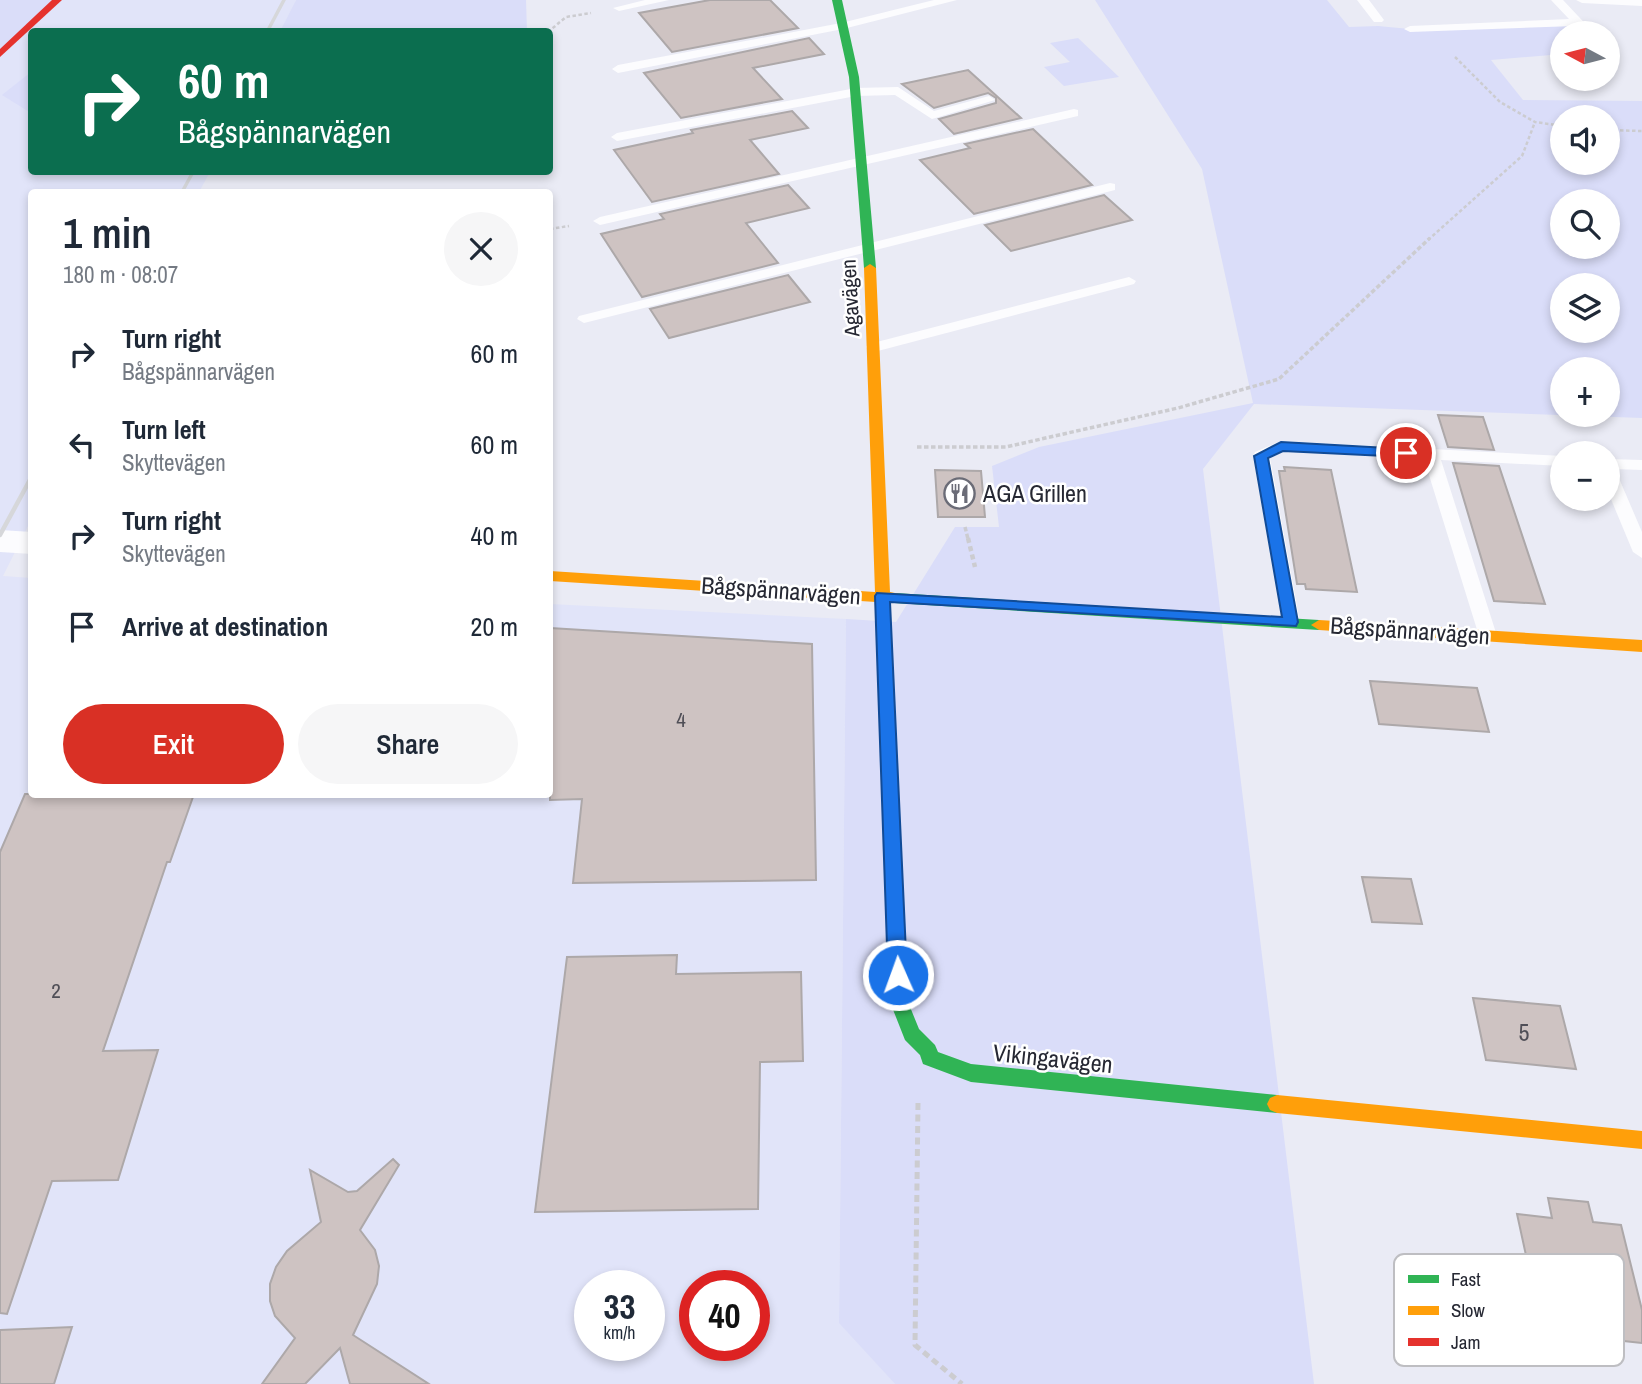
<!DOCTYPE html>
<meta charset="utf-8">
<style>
body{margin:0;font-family:"Archivo Narrow",sans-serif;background:#f6f6f7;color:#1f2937;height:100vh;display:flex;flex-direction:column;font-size:26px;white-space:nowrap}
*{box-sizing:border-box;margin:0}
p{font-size:23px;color:#747a83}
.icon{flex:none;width:38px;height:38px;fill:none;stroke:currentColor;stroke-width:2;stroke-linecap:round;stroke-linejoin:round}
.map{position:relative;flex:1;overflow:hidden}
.side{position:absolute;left:28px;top:189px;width:525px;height:609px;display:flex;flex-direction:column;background:#fff;border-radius:7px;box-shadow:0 4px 10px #0003}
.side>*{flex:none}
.top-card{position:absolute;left:28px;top:28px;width:525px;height:147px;border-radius:7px;box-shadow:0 4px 10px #0003;background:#0b6e4f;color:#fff;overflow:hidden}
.needle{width:46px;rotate:277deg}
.buttons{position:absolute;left:1550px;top:21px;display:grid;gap:14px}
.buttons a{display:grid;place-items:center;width:70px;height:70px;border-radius:50%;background:#fff;box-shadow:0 4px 10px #0003;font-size:35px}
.speed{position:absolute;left:574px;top:1270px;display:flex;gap:14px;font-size:35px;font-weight:700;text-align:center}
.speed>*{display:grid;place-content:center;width:91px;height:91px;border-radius:50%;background:#fff;box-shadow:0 4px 10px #0003;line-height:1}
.speed small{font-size:18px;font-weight:400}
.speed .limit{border:10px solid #d22;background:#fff;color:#111}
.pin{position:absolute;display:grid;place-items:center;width:60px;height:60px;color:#fff;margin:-30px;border:4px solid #fff;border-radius:50%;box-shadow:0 2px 7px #0007}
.me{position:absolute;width:77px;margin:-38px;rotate:358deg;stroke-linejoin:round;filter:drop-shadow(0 0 5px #0008)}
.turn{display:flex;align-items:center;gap:24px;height:147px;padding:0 35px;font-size:32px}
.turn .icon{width:91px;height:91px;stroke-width:2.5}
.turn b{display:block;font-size:49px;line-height:60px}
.round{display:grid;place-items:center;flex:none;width:74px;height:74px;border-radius:37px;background:#f6f6f7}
.summary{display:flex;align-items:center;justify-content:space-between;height:119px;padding:0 35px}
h1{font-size:42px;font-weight:600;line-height:52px}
.cta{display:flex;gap:14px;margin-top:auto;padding:14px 35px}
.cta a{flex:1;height:80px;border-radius:42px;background:#d93025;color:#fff;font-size:28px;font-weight:600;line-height:80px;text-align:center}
.cta a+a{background:#f6f6f7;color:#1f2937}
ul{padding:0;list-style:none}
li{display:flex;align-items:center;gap:21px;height:91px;padding:0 35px}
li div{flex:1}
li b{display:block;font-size:26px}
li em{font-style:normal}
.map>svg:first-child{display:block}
.built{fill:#e1e4f9;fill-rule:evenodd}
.green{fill:#daddf9;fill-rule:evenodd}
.building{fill:#cec3c2;stroke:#ada8a9;stroke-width:2}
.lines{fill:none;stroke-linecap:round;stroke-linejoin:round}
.path-far3{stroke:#ccccd0;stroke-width:2.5;stroke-dasharray:3.5 2.5;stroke-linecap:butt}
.path-far2{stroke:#ccccd0;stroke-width:3.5;stroke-dasharray:4.5 2.5;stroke-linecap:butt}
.path-far1{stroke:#ccccd0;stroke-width:4.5;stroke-dasharray:5 3.5;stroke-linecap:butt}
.path{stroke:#ccccd0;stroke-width:5;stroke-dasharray:7 4.5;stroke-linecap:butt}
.lane{fill:#fcfcfe;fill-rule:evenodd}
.street{fill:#fcfcfe;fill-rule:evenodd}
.fast{fill:#30b455;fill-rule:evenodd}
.slow{fill:#ff9f0a;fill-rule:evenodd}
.jam{fill:#e5322d;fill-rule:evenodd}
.rail-far1{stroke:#d6d7da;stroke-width:3.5}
.rail{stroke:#d6d7da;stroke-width:4.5}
.route{fill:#1a73e8;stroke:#114b97;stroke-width:2}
.labels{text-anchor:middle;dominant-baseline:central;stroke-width:5;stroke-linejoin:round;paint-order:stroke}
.far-street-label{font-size:21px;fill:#262833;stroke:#fff}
.number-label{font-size:21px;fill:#504f57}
.poi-label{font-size:24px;fill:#262833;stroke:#fff;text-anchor:start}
.street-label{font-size:24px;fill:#262833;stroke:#fff}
.near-number-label{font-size:24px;fill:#504f57}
.key{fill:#fff;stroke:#bebec2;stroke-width:2}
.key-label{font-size:19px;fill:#262833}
</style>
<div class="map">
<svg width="1642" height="1384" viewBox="0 0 1642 1384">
<rect width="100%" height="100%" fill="#eaebf5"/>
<!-- built -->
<path class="built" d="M58 0H296L280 31 32 32V172H210L199 192H32L31 520 3 576 31 578 32 794H550V604L846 619 839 1322 895 1384H0V54ZM590 1286H649V1346H590ZM695 1286H754V1346H695Z"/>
<!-- green -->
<g class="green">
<path d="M0 0H57L0 54Z"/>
<path d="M296 0H526L527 31H280Z"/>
<path d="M1095 0H1327L1349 27 1378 26 1410 29 1577 22 1588 33H1563V54L1491 60 1523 100 1642 101V418L1254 404 1203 469 1314 1384H895L839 1323 846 619 896 622 955 527H999L992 466 1039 447 1253 403 1202 169ZM1563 117H1608V163H1563ZM1563 201H1608V247H1563ZM1563 285H1608V331H1563ZM1563 369H1608V415H1563Z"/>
<path d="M1078 38 1119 77 1064 86 1044 67 1070 62 1050 43Z"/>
<path d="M31 72V113L2 95Z"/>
</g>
<!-- building -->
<g class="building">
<path d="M710 0H770L798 28 672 52 639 13Z"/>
<path d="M809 38 824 54 753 68 782 99 681 118 644 73Z"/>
<path d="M968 70 1021 118 954 134 939 119 996 103V98L988 93 934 108 902 84Z"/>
<path d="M792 111 808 128 750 140 779 174 652 202 614 150 693 133 691 130Z"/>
<path d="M1033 129 1092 185 974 214 920 160 970 148 965 144Z"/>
<path d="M788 185 809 208 746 223 778 263 642 297 601 234 664 219 660 214Z"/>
<path d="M1104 195 1132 220 1011 251 985 225Z"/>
<path d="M788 275 810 302 669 338 650 309Z"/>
<path d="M1438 415 1483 417 1494 450 1448 447Z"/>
<path d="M1453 463 1499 466 1545 604 1494 601Z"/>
<path d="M1284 467 1331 470 1357 592 1306 589 1305 584H1297L1279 471H1285Z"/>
<path d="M935 470 981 471 985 517H938Z"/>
<path d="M550 628 812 644 816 880 573 883 582 799 550 800Z"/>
<path d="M1370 681 1477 688 1489 732 1379 724Z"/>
<path d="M25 794H194L170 862H167L103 1051 158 1050 118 1180 52 1181 7 1314 0 1313V852Z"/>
<path d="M1362 877 1411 879 1422 924 1372 922Z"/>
<path d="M677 955 676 974 801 972 803 1061 760 1062 758 1209 535 1212 567 957Z"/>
<path d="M1473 998 1560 1006 1576 1069 1486 1060Z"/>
<path d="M393 1159 399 1165 360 1230 375 1250 379 1266 377 1284 353 1335 429 1384H350L340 1348 305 1384H262L295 1338 275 1316 270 1301V1284L276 1267 287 1251 321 1222 310 1170 348 1192 357 1191Z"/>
<path d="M1548 1198 1588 1202 1593 1222 1621 1225 1642 1310V1343L1596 1338 1587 1297 1534 1292 1517 1214 1552 1218Z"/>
<path d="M72 1327 54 1384H0V1330Z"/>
</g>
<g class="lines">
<!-- path-far3 -->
<g class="path-far3">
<path d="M548 32 566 17 591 13"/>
<path d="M1455 57 1500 102 1535 122 1563 126"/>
<path d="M1608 130 1642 131"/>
<path d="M550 229 569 226"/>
<path d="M1428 240 1522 156 1535 122"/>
</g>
<!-- path-far2 -->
<g class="path-far2">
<path d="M917 447H1006L1178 408 1279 379 1430 238"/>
<path d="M965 527 968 539"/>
</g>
<!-- path-far1 -->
<path class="path-far1" d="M968 538 975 567"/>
<!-- path -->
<path class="path" d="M918 1103 915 1345 962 1384"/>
<!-- lane -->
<g class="lane">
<path d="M645 0H669L619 11 613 8Z"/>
<path d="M934 0H957L843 29 618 73 612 69 618 65 841 23Z"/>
<path d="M1357 0H1369L1384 20 1382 22H1374Z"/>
<path d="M1551 0H1563L1594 33H1582L1575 26 1410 32 1404 29 1410 26 1569 19Z"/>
<path d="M1576 0H1642V6L1582 3Z"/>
<path d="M898 87 934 111 989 96 995 100 932 119 895 95 856 96 617 141 611 137 617 133 856 88Z"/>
<path d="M1074 109 1078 110V116L600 225 593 221 600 217Z"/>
<path d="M1110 183 1115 184V190L584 323 577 319 579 316Z"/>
<path d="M1129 277 1136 281 1134 284 874 352 866 347 869 344Z"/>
<path d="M1281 441 1563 456V466L1441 460 1497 636 1495 641H1481L1479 636 1424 459 1284 451 1270 458 1300 623 1298 628H1284L1253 456 1255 452Z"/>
<path d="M1608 459 1642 460V470L1615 469 1642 532V558L1633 552 1608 492Z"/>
</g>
<!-- street -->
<path class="street" d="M0 530 32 532V554L0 552Z"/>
<!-- fast -->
<g class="fast">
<path d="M832 0H842L859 77 876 268 870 272 864 268 849 77Z"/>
<path d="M895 593 1319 620 1327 625 1319 630 895 603 888 598Z"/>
<path d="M893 854 899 856 902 861 908 1002 919 1029 935 1045 938 1052 971 1064 1277 1095 1284 1098 1287 1104 1284 1110 1277 1113 971 1082 923 1064 920 1055 905 1040 890 1002 884 861 887 856Z"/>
</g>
<!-- slow -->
<g class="slow">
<path d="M870 264 876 268 890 592 900 594 902 598 900 602 890 603 902 861 899 866 893 868 887 866 884 861 876 602 550 581V571L875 592 864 268Z"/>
<path d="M1319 620 1642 640V652L1319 630 1311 625Z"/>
<path d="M1277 1095 1642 1131V1149L1277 1113 1270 1110 1267 1104 1270 1098Z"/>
</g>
<!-- jam -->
<path class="jam" d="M52 0H62L0 57V49Z"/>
<!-- rail-far1 -->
<g class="rail-far1">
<path d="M267 32 284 0"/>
<path d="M182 192 193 172"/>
</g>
<!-- rail -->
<path class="rail" d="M0 535 32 476"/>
</g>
<!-- route -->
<path class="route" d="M1281 442 1406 449 1413 453 1406 457 1283 451 1268 458 1298 622 1296 626 890 602 907 975 904 981 898 983 891 981 888 975 875 596 877 593 1282 617 1254 456Z"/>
<!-- icons -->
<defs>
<symbol id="restaurant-ring" viewBox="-11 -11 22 22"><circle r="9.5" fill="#fff" stroke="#6b6c77" stroke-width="1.5"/><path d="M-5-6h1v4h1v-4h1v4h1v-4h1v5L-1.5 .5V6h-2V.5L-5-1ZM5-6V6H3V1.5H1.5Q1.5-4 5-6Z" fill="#6b6c77"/></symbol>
</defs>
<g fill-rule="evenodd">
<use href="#restaurant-ring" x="942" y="476" width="35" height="35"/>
</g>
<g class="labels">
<!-- far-street labels -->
<g class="far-street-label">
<text transform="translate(850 298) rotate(-93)">Agavägen</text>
</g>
<!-- number labels -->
<g class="number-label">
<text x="681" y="719">4</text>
<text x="56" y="990">2</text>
</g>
<!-- poi labels -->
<g class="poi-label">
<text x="983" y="493">AGA Grillen</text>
</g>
<!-- street labels -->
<g class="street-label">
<text transform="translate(781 590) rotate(4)">Bågspännarvägen</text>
<text transform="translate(1410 630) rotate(4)">Bågspännarvägen</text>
<text transform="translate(1053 1058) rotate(6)">Vikingavägen</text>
</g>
<!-- near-number labels -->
<g class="near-number-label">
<text x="1524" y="1032">5</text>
</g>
</g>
<!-- legend -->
<rect x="1394" y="1254" width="230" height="112" rx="10" class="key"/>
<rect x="1408" y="1275" width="31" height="8" fill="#30b455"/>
<rect x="1408" y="1306" width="31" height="9" fill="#ff9f0a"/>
<rect x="1408" y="1338" width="31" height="8" fill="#e5322d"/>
<g class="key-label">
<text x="1451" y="1286">Fast</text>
<text x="1451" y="1317">Slow</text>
<text x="1451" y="1349">Jam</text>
</g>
</svg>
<div class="buttons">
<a><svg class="needle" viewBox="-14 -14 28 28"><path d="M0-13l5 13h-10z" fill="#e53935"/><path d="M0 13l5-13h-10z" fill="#747a83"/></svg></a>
<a><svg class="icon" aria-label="sound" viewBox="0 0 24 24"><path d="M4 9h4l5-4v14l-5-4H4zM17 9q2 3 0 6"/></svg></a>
<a><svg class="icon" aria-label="search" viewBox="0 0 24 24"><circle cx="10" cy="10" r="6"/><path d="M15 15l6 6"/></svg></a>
<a><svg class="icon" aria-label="layers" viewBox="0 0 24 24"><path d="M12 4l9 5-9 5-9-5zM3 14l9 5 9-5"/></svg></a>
<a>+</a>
<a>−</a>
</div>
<div class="speed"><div>33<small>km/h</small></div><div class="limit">40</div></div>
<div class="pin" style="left:1406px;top:453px;background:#d93025"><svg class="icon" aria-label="arrive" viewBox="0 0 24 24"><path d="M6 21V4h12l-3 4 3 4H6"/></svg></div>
<svg class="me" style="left:898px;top:975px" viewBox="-20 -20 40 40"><circle r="17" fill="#1a73e8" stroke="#fff" stroke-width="3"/><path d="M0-11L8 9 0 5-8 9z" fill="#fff"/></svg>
<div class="top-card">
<div class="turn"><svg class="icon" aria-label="right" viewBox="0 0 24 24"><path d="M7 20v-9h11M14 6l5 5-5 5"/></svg><div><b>60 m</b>Bågspännarvägen</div></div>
</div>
<section class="side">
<div class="summary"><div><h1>1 min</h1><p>180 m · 08:07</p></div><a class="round"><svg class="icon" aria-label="close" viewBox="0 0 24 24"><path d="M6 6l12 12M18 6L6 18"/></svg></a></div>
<ul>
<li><svg class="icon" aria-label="right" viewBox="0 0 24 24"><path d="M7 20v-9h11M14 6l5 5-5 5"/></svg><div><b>Turn right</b><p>Bågspännarvägen</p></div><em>60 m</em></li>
<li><svg class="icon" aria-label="left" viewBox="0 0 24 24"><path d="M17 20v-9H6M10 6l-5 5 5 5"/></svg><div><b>Turn left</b><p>Skyttevägen</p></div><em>60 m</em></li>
<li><svg class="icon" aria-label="right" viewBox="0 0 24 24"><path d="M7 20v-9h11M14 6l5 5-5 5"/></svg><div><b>Turn right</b><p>Skyttevägen</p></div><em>40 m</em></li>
<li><svg class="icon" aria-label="arrive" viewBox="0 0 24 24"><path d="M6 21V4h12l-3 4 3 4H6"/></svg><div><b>Arrive at destination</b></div><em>20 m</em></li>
</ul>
<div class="cta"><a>Exit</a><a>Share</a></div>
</section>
</div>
